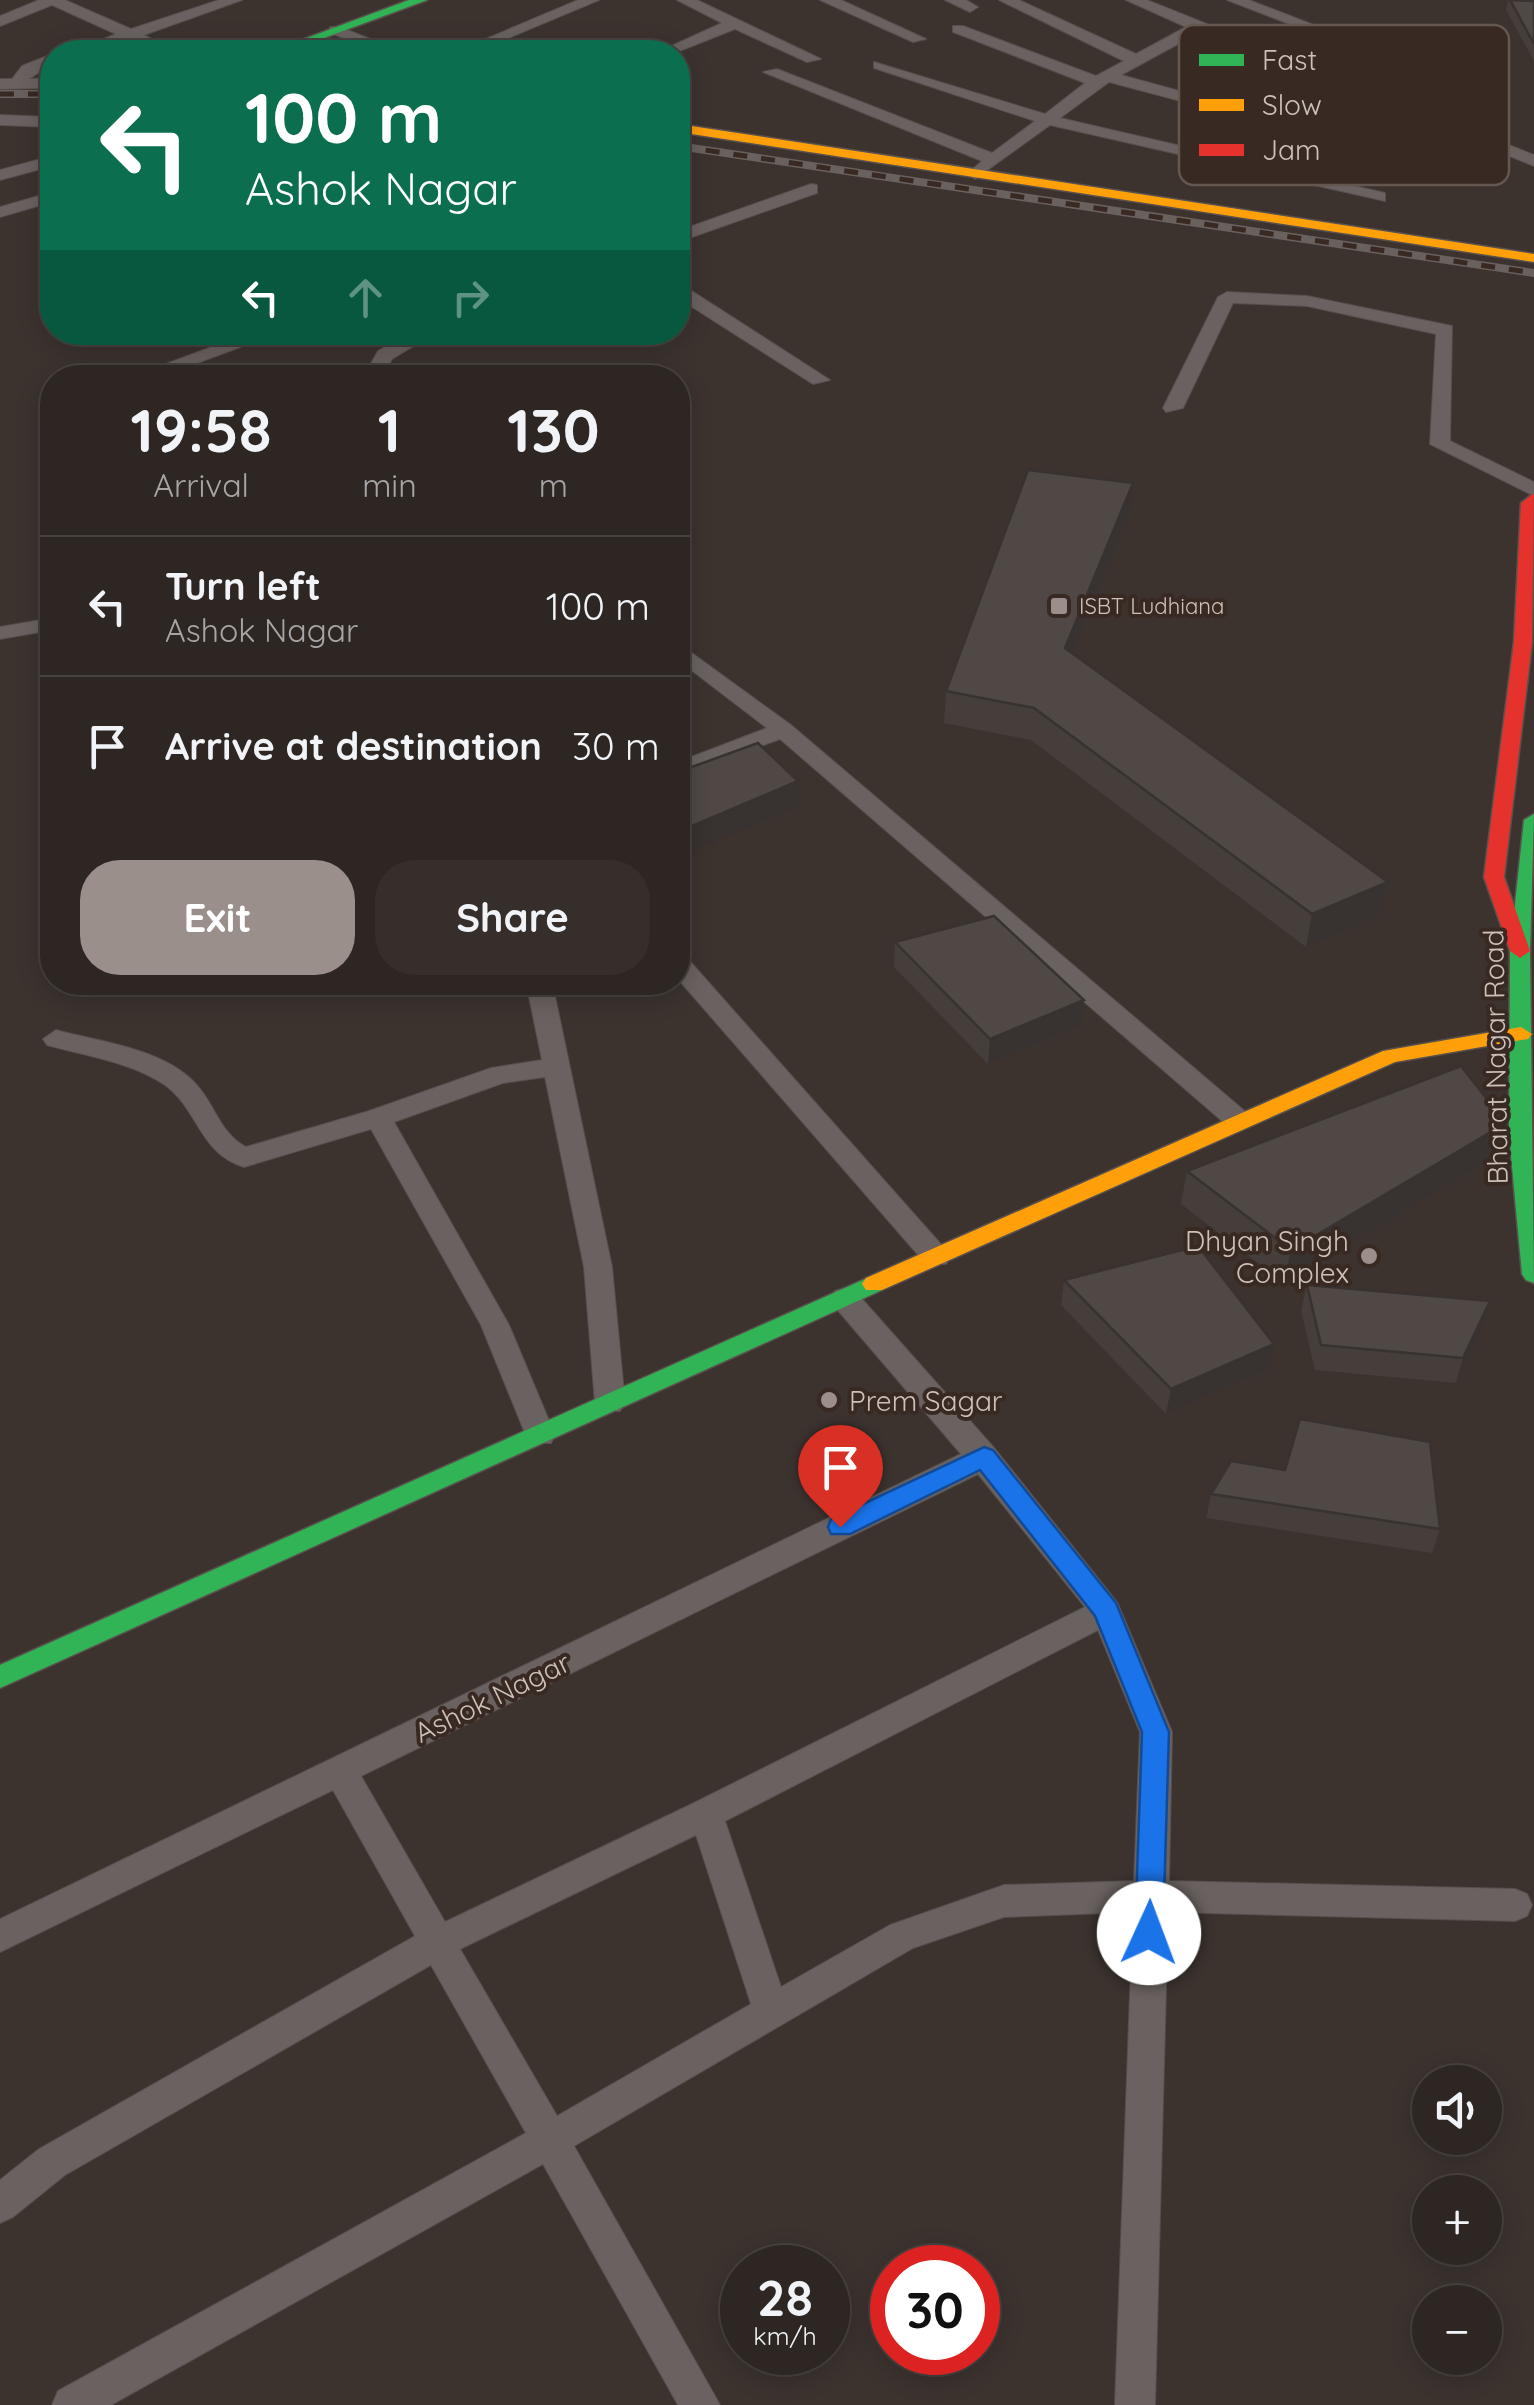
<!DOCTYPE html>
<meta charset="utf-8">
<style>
body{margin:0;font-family:Quicksand,sans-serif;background:#352e2b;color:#f1f3f6;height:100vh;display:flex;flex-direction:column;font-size:38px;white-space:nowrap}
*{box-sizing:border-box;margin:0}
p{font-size:32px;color:#a7a5a6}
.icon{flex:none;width:55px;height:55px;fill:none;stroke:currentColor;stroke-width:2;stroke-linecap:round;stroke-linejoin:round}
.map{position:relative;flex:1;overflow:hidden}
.drawer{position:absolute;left:40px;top:365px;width:650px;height:630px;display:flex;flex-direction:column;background:#2d2623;border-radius:40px;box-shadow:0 5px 25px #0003,0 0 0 2px #484341}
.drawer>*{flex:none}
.top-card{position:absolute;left:40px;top:40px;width:650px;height:305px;border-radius:40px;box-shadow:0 5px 25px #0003,0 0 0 2px #484341;background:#0b6e4f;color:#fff;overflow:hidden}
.controls{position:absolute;left:1412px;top:2065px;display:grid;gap:20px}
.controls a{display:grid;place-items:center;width:90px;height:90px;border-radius:50%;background:#2d2623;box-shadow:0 5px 25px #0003,0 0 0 2px #484341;font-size:50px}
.speed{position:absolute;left:720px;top:2245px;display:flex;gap:20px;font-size:50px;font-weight:700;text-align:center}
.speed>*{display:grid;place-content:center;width:130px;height:130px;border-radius:50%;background:#2d2623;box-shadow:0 5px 25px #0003,0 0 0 2px #484341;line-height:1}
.speed small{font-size:25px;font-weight:400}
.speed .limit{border:15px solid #d22;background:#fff;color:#111}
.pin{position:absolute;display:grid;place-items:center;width:85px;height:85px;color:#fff;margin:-102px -42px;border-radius:50% 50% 50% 0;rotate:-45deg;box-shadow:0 0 10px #0007}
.pin .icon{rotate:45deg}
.me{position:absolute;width:110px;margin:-55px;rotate:2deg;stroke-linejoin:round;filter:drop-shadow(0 0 8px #0008)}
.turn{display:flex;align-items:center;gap:35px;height:210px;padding:0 40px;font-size:45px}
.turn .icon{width:130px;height:130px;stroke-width:2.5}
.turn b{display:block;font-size:70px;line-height:85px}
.lanes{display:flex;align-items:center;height:95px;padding:0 40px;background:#0003;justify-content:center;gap:50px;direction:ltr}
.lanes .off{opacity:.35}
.eta{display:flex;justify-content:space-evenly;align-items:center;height:170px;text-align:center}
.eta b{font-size:60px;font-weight:700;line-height:70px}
.button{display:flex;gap:20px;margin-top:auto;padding:20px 40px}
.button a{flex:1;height:115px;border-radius:40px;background:#9a8f8a;color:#fff;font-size:40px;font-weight:700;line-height:115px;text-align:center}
.button a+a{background:#352e2b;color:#f1f3f6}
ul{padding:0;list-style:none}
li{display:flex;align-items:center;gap:30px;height:140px;padding:0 40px;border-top:2px solid #484341}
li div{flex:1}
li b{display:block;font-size:38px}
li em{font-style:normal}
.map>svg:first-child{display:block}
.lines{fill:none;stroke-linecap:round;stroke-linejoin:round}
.street-casing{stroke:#554f4c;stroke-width:2}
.fast-casing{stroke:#59514d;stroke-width:3}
.slow-casing{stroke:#59514d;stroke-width:3}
.jam-casing{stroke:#59514d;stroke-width:3}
.street{fill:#6a6260;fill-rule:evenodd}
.fast{fill:#30b455;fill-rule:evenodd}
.slow{fill:#ff9f0a;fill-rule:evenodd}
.jam{fill:#e5322d;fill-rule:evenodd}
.rail-casing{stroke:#68615e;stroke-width:8}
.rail{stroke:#382922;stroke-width:5;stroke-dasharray:14;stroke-linecap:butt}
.wall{fill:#453e3a}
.shaded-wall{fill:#383230}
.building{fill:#504844;stroke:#383230;stroke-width:2.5}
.route{fill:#1a73e8;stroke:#114b97;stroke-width:2.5}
.poi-dot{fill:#9a8f8a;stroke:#382922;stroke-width:4}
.labels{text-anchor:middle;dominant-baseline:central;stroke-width:8;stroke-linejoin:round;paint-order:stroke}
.far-poi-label{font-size:22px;fill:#ccc1bb;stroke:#382922;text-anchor:start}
.street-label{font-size:28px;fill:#ccc1bb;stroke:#382922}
.poi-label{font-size:28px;fill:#ccc1bb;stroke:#382922;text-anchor:end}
.key{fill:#382922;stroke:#645750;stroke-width:2.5}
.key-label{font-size:28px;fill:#ccc1bb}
</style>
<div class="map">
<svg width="1534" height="2405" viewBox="0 0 1534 2405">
<rect width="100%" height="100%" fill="#3c332f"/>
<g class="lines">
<defs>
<g id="street">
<path d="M39 0H65L131 29 219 0H242L144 35 175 52H156L129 40 93 52H72L116 34 52 5 0 26V16Z"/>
<path d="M578 0H599L475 52H455Z"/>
<path d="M677 0H697L821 59 807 62 735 29 677 52H658L722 23Z"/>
<path d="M820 0H841L926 39 913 42Z"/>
<path d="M945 0H966L978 7 970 12Z"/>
<path d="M999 0H1019L1136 54 1186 27 1126 0H1147L1534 155V166L1200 32 1121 75 1362 141V149L1109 82 1060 118 1385 193V201L1050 125 975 179 967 174 982 161 763 72 777 69 992 153 1035 121 874 68V62L1045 114 1085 83 953 32V26H963L1096 76 1124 61Z"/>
<path d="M1227 0H1249L1368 46 1354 49Z"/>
<path d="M330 27H340L403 52H382L330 33Z"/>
<path d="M52 54V64L29 79 52 78V88L0 89V79H12L22 66Z"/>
<path d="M0 115 52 117V127L0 125Z"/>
<path d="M52 156V166L0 180V170Z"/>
<path d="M811 184 817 185V193L678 242V231Z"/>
<path d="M52 192V202L0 217V207Z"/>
<path d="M678 285 684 286 830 380 813 384 678 298Z"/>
<path d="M1227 292 1307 296 1452 326 1450 441 1534 482V496L1430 444 1436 334 1307 306 1233 303 1183 408 1166 412 1163 408 1218 297Z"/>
<path d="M252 332H281L157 378H128Z"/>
<path d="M413 332H437L392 359 382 378H363L378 351Z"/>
<path d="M52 618V630L0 639V627Z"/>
<path d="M678 643 791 725 1247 1113 1251 1120 1247 1127H1229L780 739 678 777V762L767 728 678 660Z"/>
<path d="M678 956 687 958 946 1250 950 1257 946 1264H926L678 979Z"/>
<path d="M526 982H552L612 1267 625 1403 620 1411H600L595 1403 584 1267 545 1077 503 1083 394 1122 509 1325 555 1435 551 1443H529L481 1325 371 1129 244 1167C199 1153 199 1110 165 1085 131 1062 86 1056 47 1045L43 1039 56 1030C100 1042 160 1048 193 1081 214 1101 219 1133 246 1147L369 1111 491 1068 542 1060Z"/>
<path d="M845 1288 855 1291 995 1449 1117 1602 1172 1732 1169 1881 1515 1889 1527 1894 1532 1905 1527 1916 1515 1921 1168 1912 1155 2405H1115L1133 1912 1004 1917 913 1948 574 2146 720 2405H678L543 2164 111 2405H52L58 2391 526 2133 431 1965 65 2175 13 2217 0 2223V2180L39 2149 415 1936 333 1790 0 1952V1919L961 1454 835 1307 831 1299 835 1291ZM978 1474 1085 1607 694 1803 445 1922 361 1776ZM1098 1630 1140 1732 1134 1881 1004 1885 890 1925 781 1987 725 1821ZM696 1835 751 2004 557 2116 460 1949Z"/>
</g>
<g id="fast">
<path d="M409 0H427L286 52H269Z"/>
<path d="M1534 814 1530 951 1534 1283 1526 1280 1522 1274 1509 1134 1510 951 1524 820Z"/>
<path d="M874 1275 882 1278 886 1284 882 1290 0 1688V1665Z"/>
</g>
<g id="slow">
<path d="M678 124 1534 254V262L678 132Z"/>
<path d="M1521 1027 1532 1034 1528 1039 1395 1062 882 1290H866L862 1284 866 1278 1383 1051Z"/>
</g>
<path id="jam" d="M1534 493 1532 642 1504 877 1530 951 1520 958 1510 951 1484 877 1514 642 1521 503Z"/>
</defs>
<!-- street casing -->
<use href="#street" class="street-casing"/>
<!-- fast casing -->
<use href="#fast" class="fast-casing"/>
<!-- slow casing -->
<use href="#slow" class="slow-casing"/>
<!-- jam casing -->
<use href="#jam" class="jam-casing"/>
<!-- street -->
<use href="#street" class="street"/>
<!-- fast -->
<use href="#fast" class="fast"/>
<!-- slow -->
<use href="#slow" class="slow"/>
<!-- jam -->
<use href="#jam" class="jam"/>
<defs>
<g id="rail">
<path d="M0 94H52"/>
<path d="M678 146 1534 273"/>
</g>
</defs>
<!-- rail casing -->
<use href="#rail" class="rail-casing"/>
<!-- rail -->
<use href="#rail" class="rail"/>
</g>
<!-- wall -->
<g class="wall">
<path d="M1508 0 1534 1V61L1506 10Z"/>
<path d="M1130 514 1073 653 1388 882 1381 915 1306 947 1031 740 944 723 946 691Z"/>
<path d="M895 942 1081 1025 988 1064 894 967Z"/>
<path d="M1496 1156 1284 1283 1181 1204 1187 1171Z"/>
<path d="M1064 1280 1269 1369 1166 1414 1061 1305Z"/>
<path d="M1307 1285 1490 1301 1483 1326 1456 1383 1315 1370 1301 1310Z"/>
<path d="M1285 1470 1440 1529 1432 1553 1206 1518 1211 1494Z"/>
</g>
<!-- shaded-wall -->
<g class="shaded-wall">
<path d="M1133 483 1130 514 1062 680 1065 648Z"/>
<path d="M798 781V805L678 858V832Z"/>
<path d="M1388 882 1381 915 1306 947 1312 914Z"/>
<path d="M1084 1000 1081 1025 988 1064 990 1039Z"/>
<path d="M1506 1123 1496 1156 1284 1283 1291 1250Z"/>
<path d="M1490 1301 1483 1326 1456 1383 1463 1358Z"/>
<path d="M1274 1344 1269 1369 1166 1414 1171 1389Z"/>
</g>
<!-- building -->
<g class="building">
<path d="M1510 0 1534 1V44Z"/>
<path d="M1028 470 1133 483 1065 648 1388 882 1312 914 1034 708 946 691Z"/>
<path d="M758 743 798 781 678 832V772Z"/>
<path d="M994 916 1084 1000 990 1039 895 942Z"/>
<path d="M1461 1066 1506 1123 1291 1250 1187 1171Z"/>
<path d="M1198 1246 1274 1344 1171 1389 1064 1280Z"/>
<path d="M1307 1285 1490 1301 1463 1358 1321 1345Z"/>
<path d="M1300 1419 1430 1442 1440 1529 1211 1494 1231 1461 1285 1470Z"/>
</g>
<!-- route -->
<path class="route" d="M984 1447 993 1450 1116 1603 1169 1732 1163 1933 1159 1942 1149 1946 1139 1942 1135 1933 1142 1732 1095 1616 980 1470 850 1534H831L828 1527 831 1519Z"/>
<!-- markers -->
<g class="poi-dot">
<rect x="1049" y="596" width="20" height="20" rx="5"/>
<circle cx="1369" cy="1256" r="10"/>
<circle cx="829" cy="1400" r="10"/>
</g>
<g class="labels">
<!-- far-poi labels -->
<g class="far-poi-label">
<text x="1079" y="606">ISBT Ludhiana</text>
</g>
<!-- street labels -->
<g class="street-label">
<text transform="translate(1495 1057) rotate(-91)">Bharat Nagar Road</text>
<text transform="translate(492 1697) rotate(-26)">Ashok Nagar</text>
</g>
<!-- poi labels -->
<g class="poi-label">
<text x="1349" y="1240">Dhyan Singh<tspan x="1349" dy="32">Complex</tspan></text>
<text x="849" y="1400" text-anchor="start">Prem Sagar</text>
</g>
</g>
<!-- legend -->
<rect x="1179" y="25" width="330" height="160" rx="15" class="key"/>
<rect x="1199" y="54" width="45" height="12" fill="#30b455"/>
<rect x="1199" y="99" width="45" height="12" fill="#ff9f0a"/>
<rect x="1199" y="144" width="45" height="12" fill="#e5322d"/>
<g class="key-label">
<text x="1262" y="70">Fast</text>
<text x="1262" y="115">Slow</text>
<text x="1262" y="160">Jam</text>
</g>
</svg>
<div class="controls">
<a><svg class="icon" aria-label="sound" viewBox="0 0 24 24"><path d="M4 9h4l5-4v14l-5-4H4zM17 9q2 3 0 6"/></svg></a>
<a>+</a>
<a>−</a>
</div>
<div class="speed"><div>28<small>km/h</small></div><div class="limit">30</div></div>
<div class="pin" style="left:840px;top:1527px;background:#d93025"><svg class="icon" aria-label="arrive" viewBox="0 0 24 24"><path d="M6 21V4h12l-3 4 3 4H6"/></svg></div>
<svg class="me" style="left:1149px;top:1933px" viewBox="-20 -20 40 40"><circle r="19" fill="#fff"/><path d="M0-13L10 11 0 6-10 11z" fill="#1a73e8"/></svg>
<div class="top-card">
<div class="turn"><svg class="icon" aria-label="left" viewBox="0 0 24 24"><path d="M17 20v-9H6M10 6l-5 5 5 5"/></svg><div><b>100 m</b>Ashok Nagar</div></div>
<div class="lanes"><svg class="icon" aria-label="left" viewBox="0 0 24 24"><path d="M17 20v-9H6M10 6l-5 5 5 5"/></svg><svg class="icon off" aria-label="ahead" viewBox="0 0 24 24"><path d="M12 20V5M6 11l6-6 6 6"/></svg><svg class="icon off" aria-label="right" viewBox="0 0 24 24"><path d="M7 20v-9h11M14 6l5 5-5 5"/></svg></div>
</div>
<section class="drawer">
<div class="eta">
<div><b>19:58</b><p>Arrival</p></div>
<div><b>1</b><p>min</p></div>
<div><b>130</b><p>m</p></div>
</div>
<ul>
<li><svg class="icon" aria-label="left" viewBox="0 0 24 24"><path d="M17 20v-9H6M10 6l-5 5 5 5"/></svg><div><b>Turn left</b><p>Ashok Nagar</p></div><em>100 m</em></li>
<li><svg class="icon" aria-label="arrive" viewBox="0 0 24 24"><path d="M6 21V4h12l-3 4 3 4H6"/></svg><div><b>Arrive at destination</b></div><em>30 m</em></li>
</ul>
<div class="button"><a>Exit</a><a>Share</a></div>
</section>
</div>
